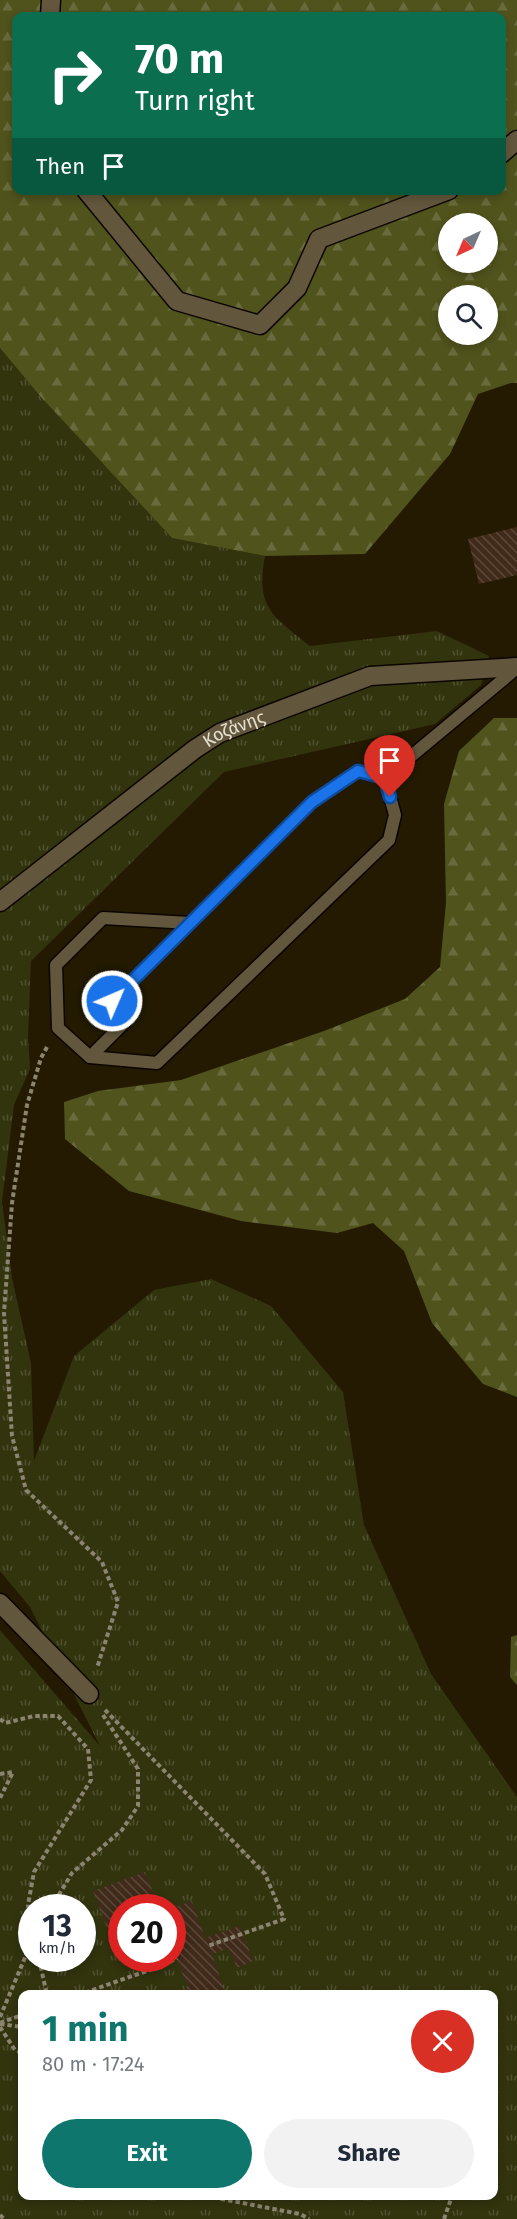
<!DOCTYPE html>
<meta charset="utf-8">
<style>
body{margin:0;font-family:"Fira Sans",sans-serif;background:#f2f2f3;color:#1f2937;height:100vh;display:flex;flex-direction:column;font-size:22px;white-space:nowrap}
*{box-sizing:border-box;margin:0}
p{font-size:20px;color:#747a83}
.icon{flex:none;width:33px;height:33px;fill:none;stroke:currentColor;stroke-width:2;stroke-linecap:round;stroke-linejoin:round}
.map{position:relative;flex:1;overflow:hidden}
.drawer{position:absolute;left:18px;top:1990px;width:480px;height:210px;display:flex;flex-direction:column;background:#fff;border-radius:12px;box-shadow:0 3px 9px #0003}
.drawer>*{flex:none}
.top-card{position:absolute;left:12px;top:12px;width:494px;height:183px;border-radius:12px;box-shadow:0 3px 9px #0003;background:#0b6e4f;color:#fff;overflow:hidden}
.needle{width:39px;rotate:224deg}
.fabs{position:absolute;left:438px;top:213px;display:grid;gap:12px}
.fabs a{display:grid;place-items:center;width:60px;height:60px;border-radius:50%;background:#fff;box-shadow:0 3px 9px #0003;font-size:30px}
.speed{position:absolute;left:18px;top:1894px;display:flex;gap:12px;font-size:30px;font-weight:700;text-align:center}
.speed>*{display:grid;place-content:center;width:78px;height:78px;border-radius:50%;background:#fff;box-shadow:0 3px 9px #0003;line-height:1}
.speed small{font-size:15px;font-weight:400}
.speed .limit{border:9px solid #d22;background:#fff;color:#111}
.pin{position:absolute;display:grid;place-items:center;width:51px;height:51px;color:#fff;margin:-62px -26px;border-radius:50% 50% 50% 0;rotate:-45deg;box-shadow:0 0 6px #0007}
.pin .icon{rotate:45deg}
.me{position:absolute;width:66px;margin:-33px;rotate:45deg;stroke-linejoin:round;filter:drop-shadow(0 0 4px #0008)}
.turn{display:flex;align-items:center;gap:21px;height:126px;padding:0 24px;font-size:27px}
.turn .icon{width:78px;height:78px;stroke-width:2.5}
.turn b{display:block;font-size:42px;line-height:51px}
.then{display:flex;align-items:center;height:57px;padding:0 24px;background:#0003;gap:12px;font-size:22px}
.round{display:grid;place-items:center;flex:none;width:63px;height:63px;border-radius:32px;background:#f2f2f3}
.head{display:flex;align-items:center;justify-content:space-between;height:102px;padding:0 24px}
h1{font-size:36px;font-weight:700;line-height:45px;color:#0f766e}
.primary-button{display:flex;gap:12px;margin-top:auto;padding:12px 24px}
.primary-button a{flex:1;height:69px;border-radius:36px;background:#0f766e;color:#fff;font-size:24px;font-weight:700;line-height:69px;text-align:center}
.primary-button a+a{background:#f2f2f3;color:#1f2937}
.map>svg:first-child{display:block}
.grass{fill:url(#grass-tufts);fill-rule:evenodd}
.forest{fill:url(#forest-firs);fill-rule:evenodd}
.building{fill:url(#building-back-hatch)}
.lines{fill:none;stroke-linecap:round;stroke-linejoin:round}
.lane-casing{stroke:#0d0500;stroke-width:15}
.street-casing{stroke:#0d0500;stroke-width:21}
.secondary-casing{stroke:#0d0500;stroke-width:21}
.path{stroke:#8b8470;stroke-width:4;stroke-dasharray:4.5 3;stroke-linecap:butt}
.lane{stroke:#62573c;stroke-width:12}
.street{stroke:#62573c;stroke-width:18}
.secondary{stroke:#62573c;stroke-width:18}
.route-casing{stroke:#114b97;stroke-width:15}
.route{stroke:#1a73e8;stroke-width:10}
.labels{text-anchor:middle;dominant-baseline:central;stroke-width:6;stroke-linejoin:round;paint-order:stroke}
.street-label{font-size:18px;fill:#e5dfd0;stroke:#090601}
</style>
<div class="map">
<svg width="517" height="2219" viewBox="0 0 517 2219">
<defs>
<pattern id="grass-tufts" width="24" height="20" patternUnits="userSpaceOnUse" patternTransform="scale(1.5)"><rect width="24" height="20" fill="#32340e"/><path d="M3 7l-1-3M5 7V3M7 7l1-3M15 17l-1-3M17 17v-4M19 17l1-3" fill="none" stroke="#505130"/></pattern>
<pattern id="forest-firs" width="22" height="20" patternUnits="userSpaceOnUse" patternTransform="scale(1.5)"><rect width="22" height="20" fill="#50531c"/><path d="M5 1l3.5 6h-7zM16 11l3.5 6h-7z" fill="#696b3c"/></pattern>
<pattern id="building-back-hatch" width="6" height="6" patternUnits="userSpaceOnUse" patternTransform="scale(1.5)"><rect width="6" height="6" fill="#402a19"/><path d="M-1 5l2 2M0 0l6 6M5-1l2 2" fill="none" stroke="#5b4839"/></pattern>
</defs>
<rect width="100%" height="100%" fill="#231a01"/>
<!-- grass -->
<path class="grass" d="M0 348 40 396 172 538 265 556C255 608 273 616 310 646L437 631 489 656 481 685 435 724 224 772 31 961 28 1037 30 1069 14 1105 2 1202 12 1278 31 1363 34 1461 74 1356 154 1290 211 1279 271 1306 343 1392 364 1525 431 1674 517 1797V2219H0V1630L100 1746 30 1607 0 1571ZM32 1908H82V1959H32ZM122 1908H172V1959H122ZM22 1995H494V2196H22Z"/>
<!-- forest -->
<g class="forest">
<path d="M0 0H517V383H511L478 394 450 454 365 554 265 556 172 538 40 396 0 348ZM16 16H501V190H16ZM448 224H488V262H448ZM448 296H488V334H448Z"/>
<path d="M494 718H517V1397L483 1384 432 1323 404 1251 373 1223 337 1233 241 1221 129 1191 65 1139 64 1102 98 1091 181 1080 324 1031 405 999 440 967 446 903 444 804 459 751Z"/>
<path d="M517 1635V1685L510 1677 511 1637Z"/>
</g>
<!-- building -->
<g class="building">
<path d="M517 527V575L479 584 468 539Z"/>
<path d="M145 1872 159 1908H122V1926L108 1931 93 1891Z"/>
<path d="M192 1901 205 1938 240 1926 246 1942 253 1961 237 1968 229 1948 212 1954 226 1995H170L188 1988 172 1946V1908Z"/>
</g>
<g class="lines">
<defs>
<g id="lane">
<path d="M358 771 385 778 395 815 389 840 157 1063 90 1057 130 1017 112 1001 312 802Z"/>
<path d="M385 778 517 668"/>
<path d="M90 1057 58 1028 56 965 103 918 190 923"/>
</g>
<g id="street">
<path d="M50 16 51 0"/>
<path d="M501 154 517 140"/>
<path d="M86 190 177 301 260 325 297 288 319 239 449 190"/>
</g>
<g id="secondary">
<path id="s1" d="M0 902 195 749 220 733 370 676 517 667"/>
<path d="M0 1603 89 1694"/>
</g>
</defs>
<!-- lane casing -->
<use href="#lane" class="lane-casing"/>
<!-- street casing -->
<use href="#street" class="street-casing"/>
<!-- secondary casing -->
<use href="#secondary" class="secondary-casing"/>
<!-- path -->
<g class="path">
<path d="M47 1047 41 1058 27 1105 12 1203 4 1313 12 1436 26 1490 102 1562 118 1602 97 1668"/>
<path d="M105 1710 265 1874 284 1919 208 1946"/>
<path d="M0 1719 5 1723 34 1716H58L88 1749 91 1780 34 1872 28 1905 32 1926"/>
<path d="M0 1774 13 1772 0 1798"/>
<path d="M51 1908 72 1873 122 1830 138 1806V1769L103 1715"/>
<path d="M39 1959 47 1995"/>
<path d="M162 1959 164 1965"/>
<path d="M78 1995 164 1965 177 1958"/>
<path d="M0 2017 32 1941"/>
<path d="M0 2023 22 2015"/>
<path d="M0 2024 22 2027"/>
<path d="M0 2027 15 2050 22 2053"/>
<path d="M206 2196 300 2214 309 2219"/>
<path d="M0 2215 4 2219"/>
<path d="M444 2219 452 2196"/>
</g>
<!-- lane -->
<use href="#lane" class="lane"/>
<!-- street -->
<use href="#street" class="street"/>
<!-- secondary -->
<use href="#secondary" class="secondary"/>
</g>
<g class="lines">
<defs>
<path id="route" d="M112 1001 312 802 358 771 385 778 390 797"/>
</defs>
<!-- route casing -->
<use href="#route" class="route-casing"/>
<!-- route -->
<use href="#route" class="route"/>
</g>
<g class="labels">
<!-- street labels -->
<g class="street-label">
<text stroke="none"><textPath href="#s1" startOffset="292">Κοζάνης</textPath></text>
</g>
</g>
</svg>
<div class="fabs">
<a><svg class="needle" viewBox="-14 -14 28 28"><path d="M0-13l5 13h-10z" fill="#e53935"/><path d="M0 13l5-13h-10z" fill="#747a83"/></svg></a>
<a><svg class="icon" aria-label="search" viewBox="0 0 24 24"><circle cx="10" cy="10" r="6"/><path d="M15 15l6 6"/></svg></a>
</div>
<div class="speed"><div>13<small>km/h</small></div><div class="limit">20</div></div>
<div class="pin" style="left:390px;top:797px;background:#d93025"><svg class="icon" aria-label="arrive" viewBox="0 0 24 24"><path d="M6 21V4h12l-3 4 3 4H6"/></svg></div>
<svg class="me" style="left:112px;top:1001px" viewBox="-20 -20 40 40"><circle r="17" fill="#1a73e8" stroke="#fff" stroke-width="3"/><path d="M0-11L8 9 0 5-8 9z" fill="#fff"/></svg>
<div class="top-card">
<div class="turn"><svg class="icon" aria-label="right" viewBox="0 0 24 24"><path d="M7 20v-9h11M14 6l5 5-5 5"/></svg><div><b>70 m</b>Turn right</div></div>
<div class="then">Then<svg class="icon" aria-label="arrive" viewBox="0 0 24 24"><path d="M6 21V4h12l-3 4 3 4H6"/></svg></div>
</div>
<section class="drawer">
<div class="head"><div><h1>1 min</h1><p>80 m · 17:24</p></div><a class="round" style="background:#d93025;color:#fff"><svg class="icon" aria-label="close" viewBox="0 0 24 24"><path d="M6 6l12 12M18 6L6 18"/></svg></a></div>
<div class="primary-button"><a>Exit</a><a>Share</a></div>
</section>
</div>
